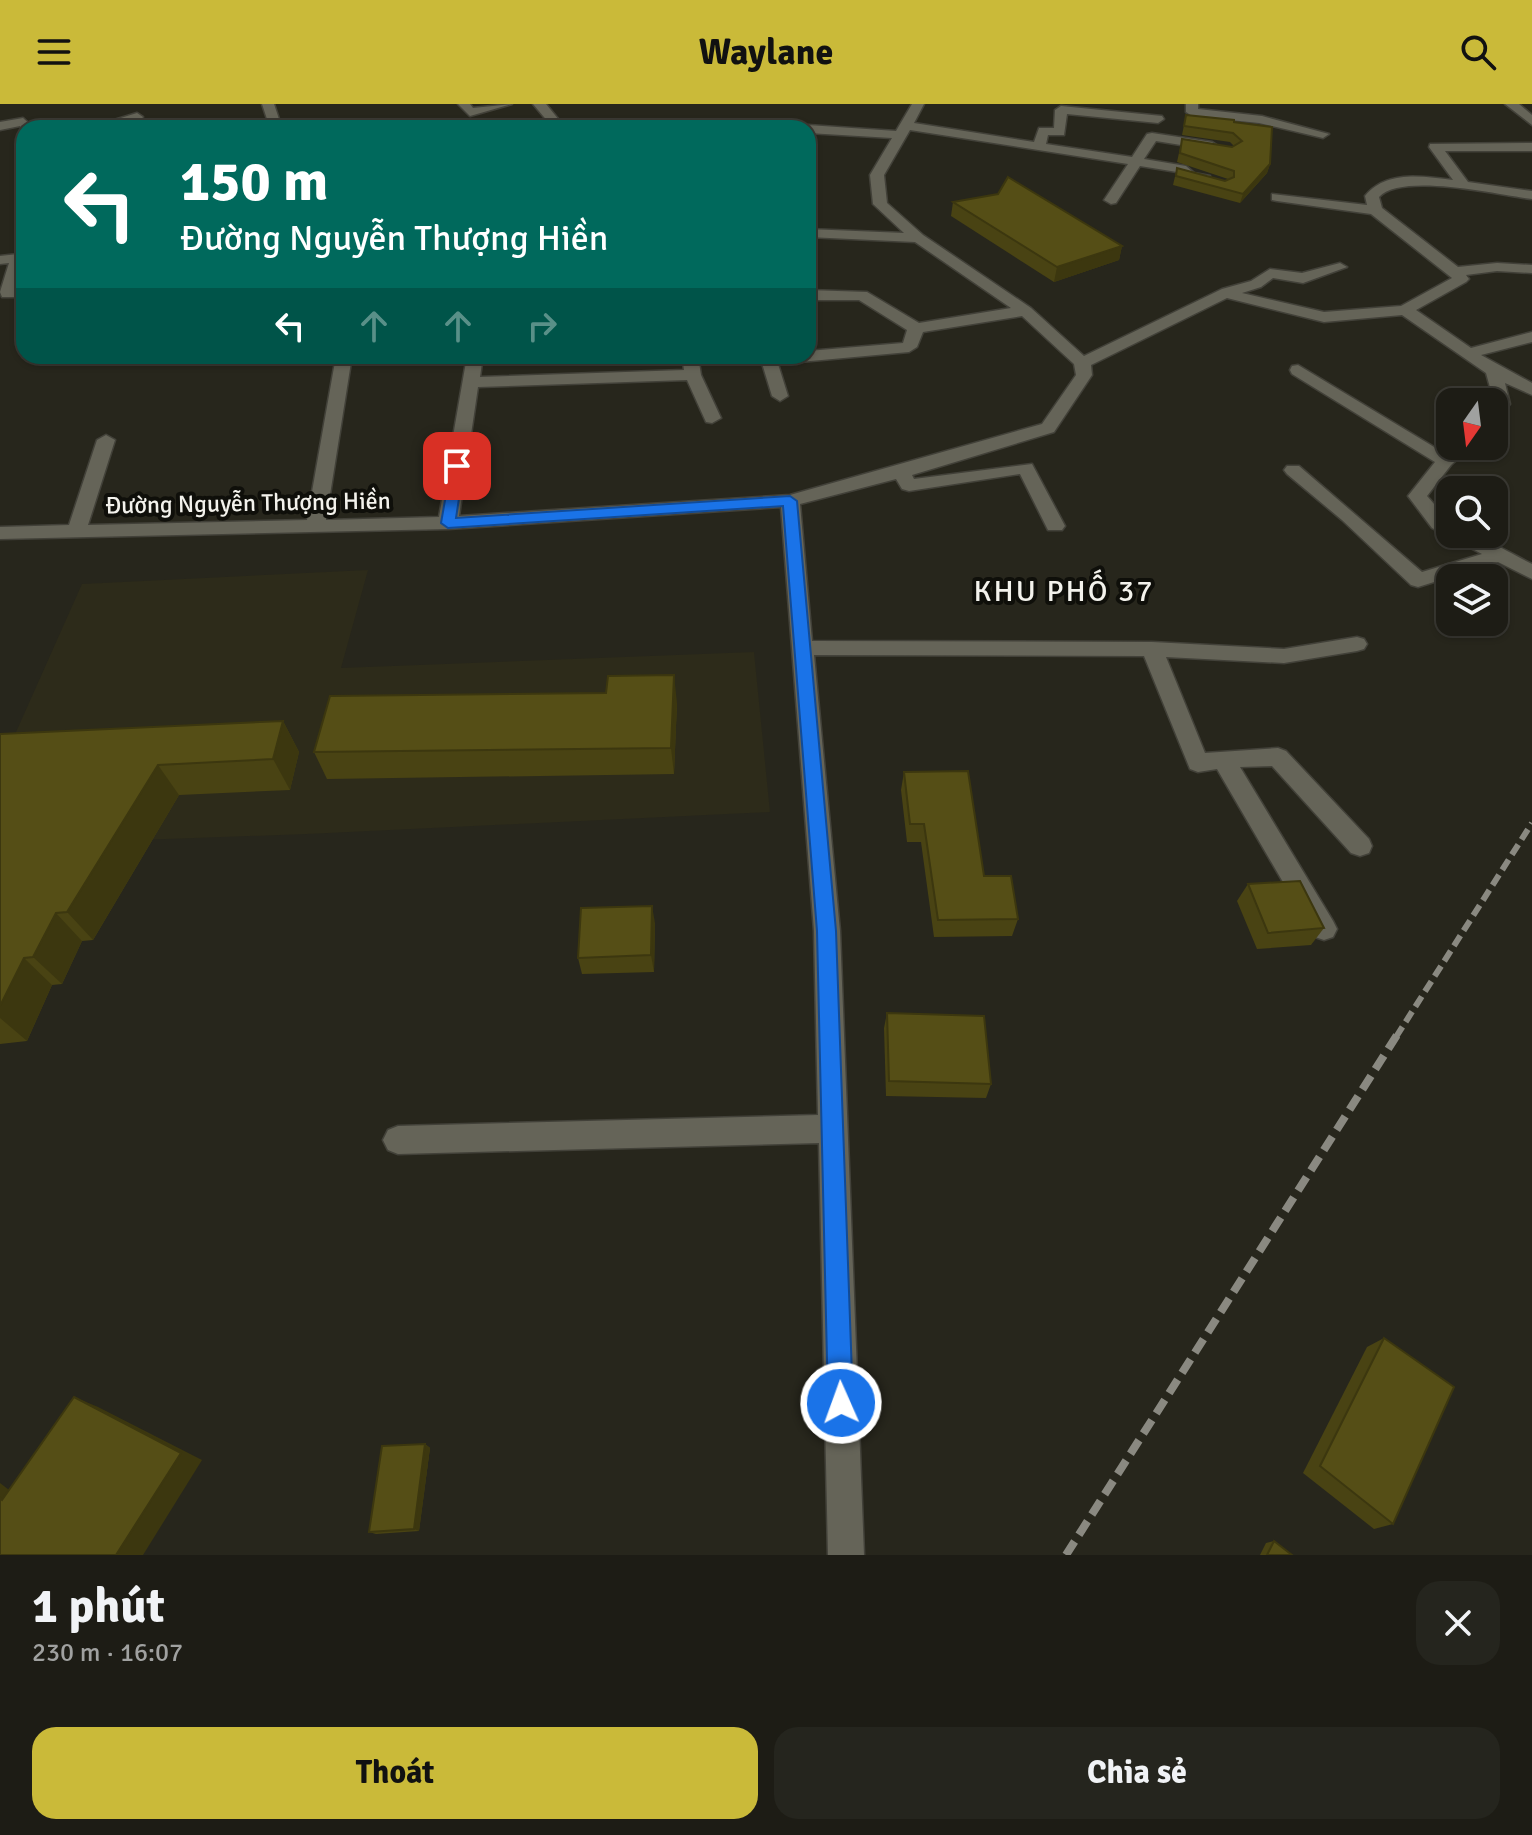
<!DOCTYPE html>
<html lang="vi">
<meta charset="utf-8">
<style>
body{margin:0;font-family:Signika,sans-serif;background:#25251e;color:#f1f3f6;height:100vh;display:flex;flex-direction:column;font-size:30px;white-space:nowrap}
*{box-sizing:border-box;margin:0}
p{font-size:26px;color:#a0a1a0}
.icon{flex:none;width:44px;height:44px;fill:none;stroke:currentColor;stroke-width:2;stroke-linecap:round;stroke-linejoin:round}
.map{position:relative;height:1451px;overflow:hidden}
.drawer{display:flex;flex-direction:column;background:#1d1c15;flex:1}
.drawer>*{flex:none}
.top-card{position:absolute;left:16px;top:16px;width:800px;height:244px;border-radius:24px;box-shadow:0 2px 6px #0004,0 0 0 2px #3b3a34;background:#00695c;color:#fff;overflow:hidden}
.needle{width:52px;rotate:194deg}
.controls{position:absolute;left:1436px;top:284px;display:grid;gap:16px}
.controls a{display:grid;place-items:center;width:72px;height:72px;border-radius:16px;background:#1d1c15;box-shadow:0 2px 6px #0004,0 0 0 2px #3b3a34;font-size:40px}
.pin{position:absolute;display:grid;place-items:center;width:68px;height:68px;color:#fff;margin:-34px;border-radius:16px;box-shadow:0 4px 12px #0006}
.me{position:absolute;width:88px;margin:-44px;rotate:358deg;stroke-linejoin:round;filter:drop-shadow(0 0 6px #0008)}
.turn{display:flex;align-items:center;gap:28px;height:168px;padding:0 32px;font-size:36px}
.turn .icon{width:104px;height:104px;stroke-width:2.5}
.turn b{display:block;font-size:56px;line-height:68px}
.lanes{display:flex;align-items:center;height:76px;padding:0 32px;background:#0003;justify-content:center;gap:40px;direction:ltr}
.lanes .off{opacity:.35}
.round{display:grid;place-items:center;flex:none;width:84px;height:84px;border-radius:24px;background:#25251e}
.summary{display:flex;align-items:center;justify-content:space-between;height:136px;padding:0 32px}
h1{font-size:48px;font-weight:800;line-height:60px}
.primary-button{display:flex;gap:16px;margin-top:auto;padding:16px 32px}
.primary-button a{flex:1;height:92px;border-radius:24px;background:#caba39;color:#111;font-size:32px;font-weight:800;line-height:92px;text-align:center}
.primary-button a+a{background:#25251e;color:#f1f3f6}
header{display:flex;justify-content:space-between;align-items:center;height:104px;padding:0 32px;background:#caba39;color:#111;font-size:36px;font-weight:800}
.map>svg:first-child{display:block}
.built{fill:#2d2b1a}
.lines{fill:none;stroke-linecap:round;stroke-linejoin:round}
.minor-casing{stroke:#424139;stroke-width:3}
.minor{fill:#656458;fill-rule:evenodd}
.rail-far1{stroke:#8a8981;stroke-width:6;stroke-dasharray:12 6;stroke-linecap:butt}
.rail{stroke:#8a8981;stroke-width:8;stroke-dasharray:16 8;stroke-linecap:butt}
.wall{fill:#494313}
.shaded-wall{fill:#3c370f}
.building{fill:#554e16;stroke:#3c370f;stroke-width:2}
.route{fill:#1a73e8;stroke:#114b97;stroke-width:2}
.labels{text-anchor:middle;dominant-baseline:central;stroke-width:8;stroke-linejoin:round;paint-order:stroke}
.far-street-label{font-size:24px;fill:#f3f2ec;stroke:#0f0f0a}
.neighbourhood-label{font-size:30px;letter-spacing:2px;fill:#f3f2ec;stroke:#0f0f0a}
</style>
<header><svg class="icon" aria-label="menu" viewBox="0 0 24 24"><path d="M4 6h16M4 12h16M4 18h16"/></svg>Waylane<svg class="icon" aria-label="search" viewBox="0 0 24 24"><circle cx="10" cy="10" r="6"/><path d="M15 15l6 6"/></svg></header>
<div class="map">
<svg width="1532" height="1451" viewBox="0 0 1532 1451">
<rect width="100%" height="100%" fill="#27261c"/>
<!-- built -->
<path class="built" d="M368 466 341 564 754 548 770 708 307 730 0 741V664L82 480Z"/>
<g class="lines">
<defs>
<g id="minor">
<path d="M262 0H274L282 24H270Z"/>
<path d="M458 0H470L473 4 512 0 470 12Z"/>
<path d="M533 0H546L559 16 549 19Z"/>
<path d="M912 0H924L914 19 1034 38 1039 24H1054L1055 6 1061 2 1162 12 1164 15 1158 19 1067 10 1064 31H1048L1046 40 1132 53 1147 30 1152 29 1212 38 1218 42 1212 46 1156 37 1144 55 1186 62 1194 69 1210 72V78L1190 76 1177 68 1140 62 1116 99 1111 100 1104 96 1128 60 910 26 884 71 887 99 923 131 1031 204 1084 252 1222 185 1251 177 1270 165 1302 169 1340 159 1347 163 1303 179 1273 174 1261 183 1242 189 1324 208 1401 202 1452 174 1371 110 1277 97 1272 96V90L1367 101 1365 92C1386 66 1422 72 1453 76L1429 43 1430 40 1532 39V47H1445L1468 78 1532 87V95C1499 91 1402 68 1379 93L1382 104 1458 163 1497 159 1532 161V169L1497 167 1466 171 1469 175 1466 178 1416 206 1471 244 1532 228V238L1481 251 1532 279V291L1505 279 1510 300 1500 314 1494 315V298L1486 269 1402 211 1324 218 1227 194 1091 261 1092 271 1054 328 912 371 914 375 1032 360 1065 422 1062 426H1048L1020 370 909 387 902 385 896 375 800 400 812 537 1152 538 1284 545 1357 533 1364 535 1367 540 1364 545 1357 547 1284 559 1166 553 1205 649 1278 644 1286 647 1369 735 1372 742 1369 749 1360 752 1351 749 1272 662 1240 663 1333 817 1337 825 1333 833 1324 836 1315 833 1217 665 1198 668 1190 665 1144 552 814 551 840 827 864 1451H828L819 1039 398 1050 388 1046 383 1036 388 1026 398 1022 818 1011 814 827 781 403 448 425 0 435V423L69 421 97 336 106 331 115 336 88 421 307 416 336 252H352L326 416 439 413 467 252H483L480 273 684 266 682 252H698L701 271 721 314 712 319 706 318 687 276 478 283 459 412 790 391 1042 320 1076 271 1074 260 1022 212 923 228 917 243 909 248 778 260 788 292 780 297 772 292 761 256 763 253 808 252V247L903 239 907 226 859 196H808V186L867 188 919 219 1011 204 915 138 808 133V125L904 129 873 100 870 71 892 34 808 29V24H802L808 21 896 27Z"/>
<path d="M1186 0H1198V5L1262 12 1329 30 1323 34 1259 19 1192 12 1186 8Z"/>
<path d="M1505 0H1519L1532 11V21Z"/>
<path d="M137 9 143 13 141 16 109 24H88Z"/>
<path d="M23 14 34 24H24V27L20 22 0 26V18Z"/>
<path d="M18 150 24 152 16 184 24 183V193H2L0 188 9 159 0 160V152Z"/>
<path d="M1298 261 1444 349 1452 342H1472L1451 361 1427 392 1450 418V430C1482 430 1504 446 1532 460V475L1498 458 1418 483 1411 481 1342 416 1287 370 1284 366 1287 362H1299L1422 468 1482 450 1432 424 1408 392 1435 358 1292 270 1290 266 1292 262Z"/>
</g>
</defs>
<!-- minor casing -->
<use href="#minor" class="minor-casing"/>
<!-- minor -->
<use href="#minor" class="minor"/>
<!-- rail-far1 -->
<path class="rail-far1" d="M1396 933 1532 719"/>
<!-- rail -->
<path class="rail" d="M1066 1451 1397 931"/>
</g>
<!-- wall -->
<g class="wall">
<path d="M1186 11 1234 18 1270 60 1267 69 1240 99 1173 81 1177 64 1225 77 1228 75 1177 58 1182 35 1232 43 1234 42 1230 38 1182 31Z"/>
<path d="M998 90 1122 142 1119 156 1054 178 951 112 953 98Z"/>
<path d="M677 599 674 670 327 675 314 648Z"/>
<path d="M283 617 299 648 290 686 179 691 93 836 82 837 62 880 52 881 27 937 0 940V630Z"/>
<path d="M904 668 1018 815 1012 832 934 833 921 738H907L901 686Z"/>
<path d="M1248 780 1324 824 1311 841 1257 845 1237 797Z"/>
<path d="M655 819 654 868 582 870 578 854Z"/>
<path d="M887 909 991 980 986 994 886 992 884 924Z"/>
<path d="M1384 1234 1393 1420 1374 1425 1303 1369 1367 1243Z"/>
<path d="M425 1340 430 1344 419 1427 376 1430 369 1428Z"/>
<path d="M1274 1437 1292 1451H1260L1266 1439Z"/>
</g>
<!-- shaded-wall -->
<g class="shaded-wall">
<path d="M1270 60 1267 69 1240 99 1243 90Z"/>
<path d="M1122 142 1119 156 1054 178 1057 163Z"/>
<path d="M674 571 677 599 674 670 671 644Z"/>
<path d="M283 617 299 648 290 686 273 655Z"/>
<path d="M158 661 179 691 93 836 67 808Z"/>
<path d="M652 802 655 819 654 868 651 851Z"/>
<path d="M56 809 82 837 62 880 33 853Z"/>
<path d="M24 854 52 881 27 937 0 914V902Z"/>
<path d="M74 1293 98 1303 202 1356 143 1451H116Z"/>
<path d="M425 1340 430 1344 419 1427 414 1425Z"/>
<path d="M0 1379 30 1402 2 1396 0 1394Z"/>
</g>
<!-- building -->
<g class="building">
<path d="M1186 11 1234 16V18L1272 23 1270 60 1243 90 1176 72 1177 64 1225 77 1234 73V67L1180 49 1182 35 1232 43 1242 37 1233 29 1184 22Z"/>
<path d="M1008 73 1122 142 1057 163 953 98 998 90Z"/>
<path d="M674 571 671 644 314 648 330 592 606 589 608 572Z"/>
<path d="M283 617 273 655 158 661 67 808 56 809 33 853 24 854 0 902V630Z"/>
<path d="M968 667 984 772H1011L1018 815 938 816 924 720H910L904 668Z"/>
<path d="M1300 777 1324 824 1268 829 1248 780Z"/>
<path d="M652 802 651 851 578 854 581 804Z"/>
<path d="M887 909 984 912 991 980 889 977Z"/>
<path d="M1384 1234 1454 1283 1393 1420 1320 1362Z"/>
<path d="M74 1293 181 1349 116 1451H0V1394L2 1396Z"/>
<path d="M425 1340 414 1425 369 1428 382 1342Z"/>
<path d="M1274 1437 1292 1451H1267Z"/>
</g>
<!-- route -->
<path class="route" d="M457 358 464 362 456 414 790 392 797 397 836 827 853 1299 850 1308 841 1311 832 1308 828 1299 817 827 783 402 448 424 441 419 451 362Z"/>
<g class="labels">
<!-- far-street labels -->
<g class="far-street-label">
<text transform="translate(248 399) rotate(-1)">Đường Nguyễn Thượng Hiền</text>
</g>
<!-- neighbourhood labels -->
<g class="neighbourhood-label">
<text x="1064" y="487">KHU PHỐ 37</text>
</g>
</g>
</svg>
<div class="controls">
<a><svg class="needle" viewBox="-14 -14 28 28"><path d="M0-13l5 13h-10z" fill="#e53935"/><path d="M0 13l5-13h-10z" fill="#a0a1a0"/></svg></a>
<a><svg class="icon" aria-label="search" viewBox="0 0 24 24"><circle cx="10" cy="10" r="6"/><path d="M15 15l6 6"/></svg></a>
<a><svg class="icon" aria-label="layers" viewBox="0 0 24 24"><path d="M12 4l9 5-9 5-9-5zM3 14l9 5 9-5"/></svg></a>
</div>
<div class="pin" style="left:457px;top:362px;background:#d93025"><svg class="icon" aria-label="arrive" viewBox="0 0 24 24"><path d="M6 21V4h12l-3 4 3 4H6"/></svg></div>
<svg class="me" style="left:841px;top:1299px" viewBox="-20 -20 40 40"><circle r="17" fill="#1a73e8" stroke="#fff" stroke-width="3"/><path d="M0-11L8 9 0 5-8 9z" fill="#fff"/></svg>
<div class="top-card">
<div class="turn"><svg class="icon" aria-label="left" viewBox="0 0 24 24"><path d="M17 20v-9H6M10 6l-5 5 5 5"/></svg><div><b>150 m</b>Đường Nguyễn Thượng Hiền</div></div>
<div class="lanes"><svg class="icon" aria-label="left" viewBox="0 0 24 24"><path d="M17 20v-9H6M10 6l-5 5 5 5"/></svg><svg class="icon off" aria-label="ahead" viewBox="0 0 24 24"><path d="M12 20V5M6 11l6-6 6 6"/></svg><svg class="icon off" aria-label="ahead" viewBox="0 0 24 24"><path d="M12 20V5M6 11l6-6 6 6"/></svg><svg class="icon off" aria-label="right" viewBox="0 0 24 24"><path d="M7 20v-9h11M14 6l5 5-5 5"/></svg></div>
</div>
</div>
<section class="drawer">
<div class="summary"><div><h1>1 phút</h1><p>230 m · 16:07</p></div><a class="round"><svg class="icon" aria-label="close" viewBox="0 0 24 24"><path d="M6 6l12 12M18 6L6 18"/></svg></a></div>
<div class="primary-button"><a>Thoát</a><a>Chia sẻ</a></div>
</section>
